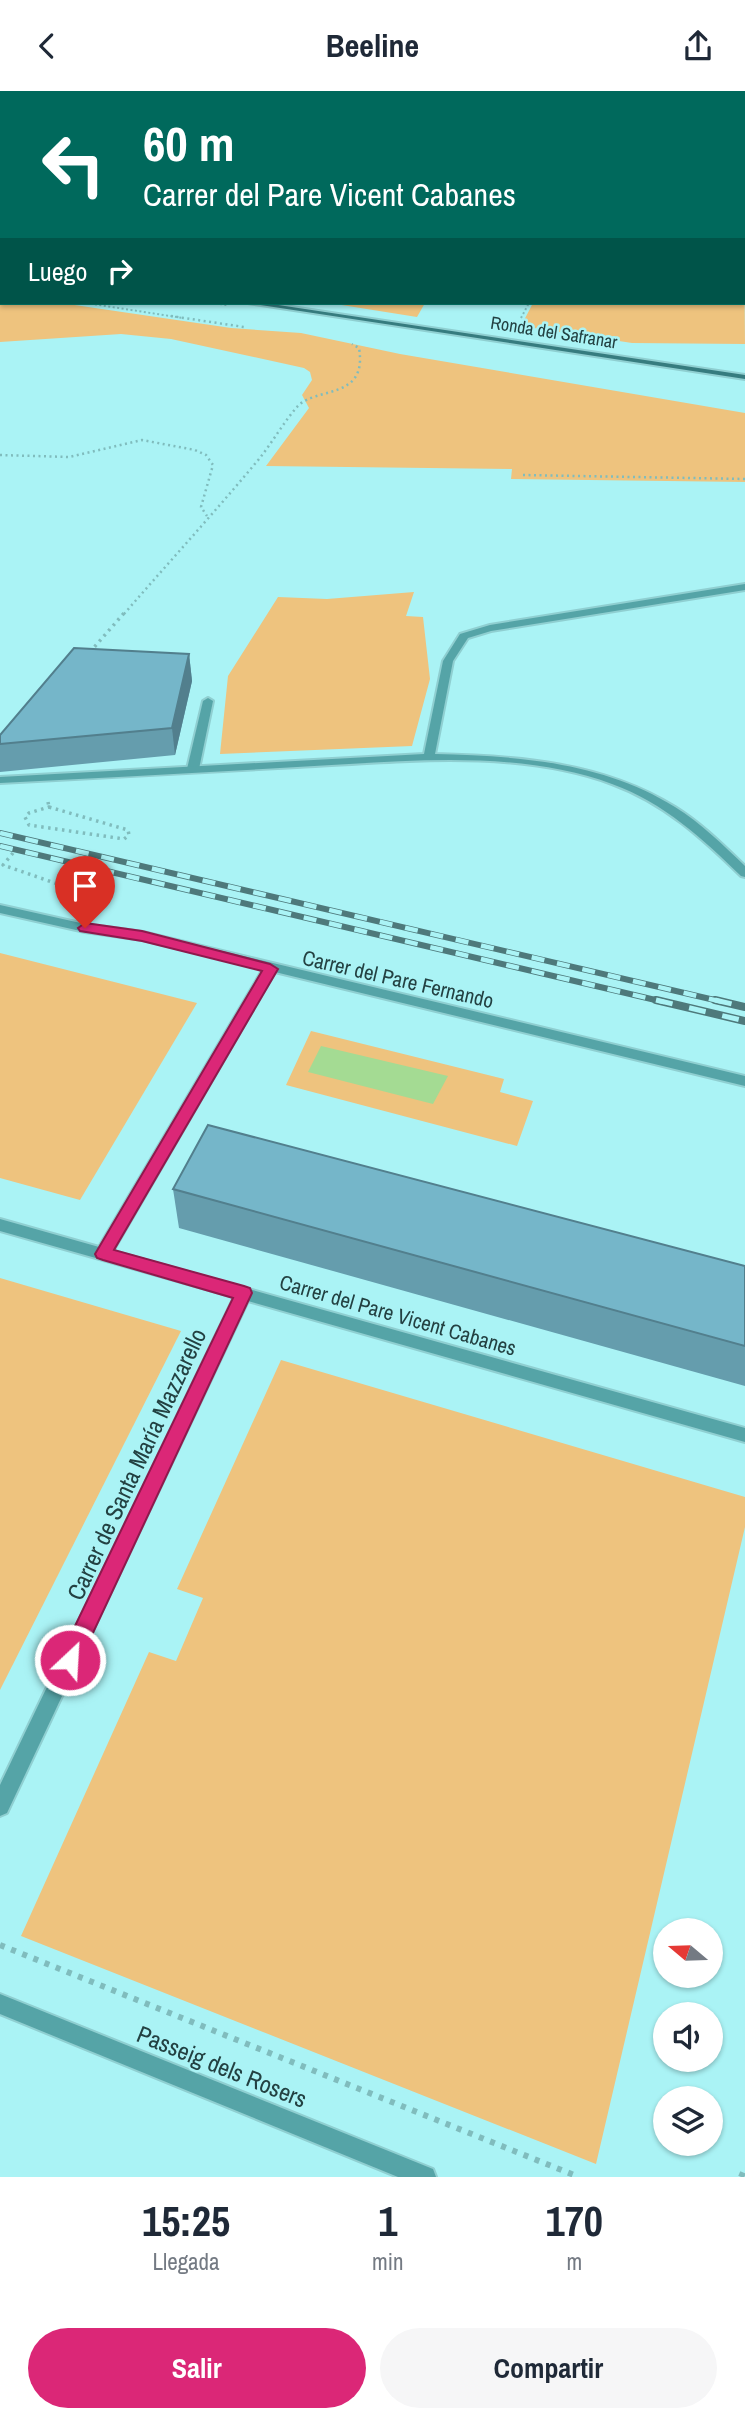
<!DOCTYPE html>
<html lang="es">
<meta charset="utf-8">
<style>
body{margin:0;font-family:"Archivo Narrow",sans-serif;background:#f6f6f7;color:#1f2937;height:100vh;display:flex;flex-direction:column;font-size:26px;white-space:nowrap}
*{box-sizing:border-box;margin:0}
p{font-size:23px;color:#747a83}
.icon{flex:none;width:38px;height:38px;fill:none;stroke:currentColor;stroke-width:2;stroke-linecap:round;stroke-linejoin:round}
.map{position:relative;height:2086px;overflow:hidden}
.details{display:flex;flex-direction:column;background:#fff;flex:1}
.details>*{flex:none}
.guide{position:absolute;left:0px;top:0px;width:746px;height:214px;box-shadow:0 2px 5px #0004;background:#00695c;color:#fff;overflow:hidden}
.needle{width:46px;rotate:289deg}
.fabs{position:absolute;left:653px;top:1827px;display:grid;gap:14px}
.fabs a{display:grid;place-items:center;width:70px;height:70px;border-radius:50%;background:#fff;box-shadow:0 2px 5px #0004;font-size:35px}
.pin{position:absolute;display:grid;place-items:center;width:60px;height:60px;color:#fff;margin:-72px -30px;border-radius:50% 50% 50% 0;rotate:-45deg;box-shadow:0 0 7px #0007}
.pin .icon{rotate:45deg}
.me{position:absolute;width:77px;margin:-38px;rotate:25deg;stroke-linejoin:round;filter:drop-shadow(0 0 5px #0008)}
.turn{display:flex;align-items:center;gap:24px;height:147px;padding:0 28px;font-size:32px}
.turn .icon{width:91px;height:91px;stroke-width:2.5}
.turn b{display:block;font-size:49px;line-height:60px}
.then{display:flex;align-items:center;height:66px;padding:0 28px;background:#0003;gap:14px;font-size:26px}
.eta{display:flex;justify-content:space-evenly;align-items:center;height:119px;text-align:center}
.eta b{font-size:42px;font-weight:700;line-height:49px}
.cta{display:flex;gap:14px;margin-top:auto;padding:14px 28px}
.cta a{flex:1;height:80px;border-radius:42px;background:#db2777;color:#fff;font-size:28px;font-weight:700;line-height:80px;text-align:center}
.cta a+a{background:#f6f6f7;color:#1f2937}
header{display:flex;justify-content:space-between;align-items:center;height:91px;padding:0 28px;background:#fff;font-size:32px;font-weight:700}
.map>svg:first-child{display:block}
.green{fill:#eec37e}
.water{fill:#a4db93}
.lines{fill:none;stroke-linecap:round;stroke-linejoin:round}
.lane-casing{stroke:#8fcfd1;stroke-width:4}
.street-casing{stroke:#8fcfd1;stroke-width:4}
.secondary-casing{stroke:#8fcfd1;stroke-width:4}
.path-far3{stroke:#80bcbd;stroke-width:2;stroke-dasharray:2 2.5;stroke-linecap:butt}
.path-far2{stroke:#80bcbd;stroke-width:2.5;stroke-dasharray:2 3.5;stroke-linecap:butt}
.path-far1{stroke:#80bcbd;stroke-width:3.5;stroke-dasharray:2.5 4.5;stroke-linecap:butt}
.path{stroke:#80bcbd;stroke-width:6;stroke-dasharray:5 7;stroke-linecap:butt}
.lane{fill:#55a4a7;fill-rule:evenodd}
.street{fill:#55a4a7;fill-rule:evenodd}
.secondary{fill:#367c7f;fill-rule:evenodd}
.rail-far1-casing{stroke:#4e797b;stroke-width:6}
.rail-casing{stroke:#4e797b;stroke-width:8}
.rail-far1{stroke:#aaf3f5;stroke-width:4.5;stroke-dasharray:13;stroke-linecap:butt}
.rail{stroke:#aaf3f5;stroke-width:5;stroke-dasharray:17;stroke-linecap:butt}
.wall{fill:#659dad}
.shaded-wall{fill:#527f8d}
.building{fill:#75b6c9;stroke:#527f8d;stroke-width:2}
.route{fill:#db2777;stroke:#8e194d;stroke-width:2}
.labels{text-anchor:middle;dominant-baseline:central;stroke-width:5;stroke-linejoin:round;paint-order:stroke}
.far-street-label{font-size:18px;fill:#234142;stroke:#aaf3f5}
.street-label{font-size:21px;fill:#234142;stroke:#aaf3f5}
.near-street-label{font-size:24px;fill:#234142;stroke:#aaf3f5}
</style>
<header><svg class="icon" aria-label="back" viewBox="0 0 24 24"><path d="M15 5l-7 7 7 7"/></svg>Beeline<svg class="icon" aria-label="share" viewBox="0 0 24 24"><path d="M12 15V3M7 8l5-5 5 5M5 13v7h14v-7"/></svg></header>
<div class="map">
<svg width="745" height="2086" viewBox="0 0 745 2086">
<rect width="100%" height="100%" fill="#aaf3f5"/>
<!-- green -->
<g class="green">
<path d="M744 134 745 253 632 252 521 235 533 212H744Z"/>
<path d="M0 203 2 212H61L231 237 301 242 400 263 745 322V391L511 388 512 378 266 375 309 317 302 304 312 289 310 281 304 277 171 248 121 243 0 251Z"/>
<path d="M329 212H425L417 226Z"/>
<path d="M414 501 406 525 423 526 430 588 412 655 220 663 228 585 278 506 327 508Z"/>
<path d="M0 862 197 912 80 1109 0 1087Z"/>
<path d="M311 940 504 988 500 1001 533 1010 517 1055 286 994Z"/>
<path d="M0 1187 181 1240 0 1599Z"/>
<path d="M281 1269 745 1406V1436L596 2073 21 1845 149 1561 176 1570 203 1507 177 1498Z"/>
</g>
<!-- water -->
<path class="water" d="M321 955 448 985 433 1013 308 981Z"/>
<g class="lines">
<defs>
<path id="lane" d="M208 607 213 610 199 678 193 681 187 678 203 610Z"/>
<g id="street">
<path d="M745 493V499L491 540 468 547 453 570 435 663C518 665 603 671 675 716 701 732 723 754 745 775V786L741 785C702 747 664 712 612 693 515 657 398 671 297 676 198 682 99 687 0 692V686L424 663 443 570 460 543 490 534Z"/>
<path d="M0 814 85 833 143 841 745 985V995L275 881 113 1160 745 1337V1351L248 1210 7 1722 0 1725V1694L234 1206 0 1140V1128L99 1156 263 878 143 849 85 841 0 822Z"/>
<path d="M0 1903 433 2078 436 2086H398L0 1923Z"/>
</g>
<g id="secondary">
<rect x="0" y="172" width="2" height="4"/>
<path d="M248 212H265L745 284V288Z"/>
</g>
</defs>
<!-- lane casing -->
<use href="#lane" class="lane-casing"/>
<!-- street casing -->
<use href="#street" class="street-casing"/>
<!-- secondary casing -->
<use href="#secondary" class="secondary-casing"/>
<!-- path-far3 -->
<g class="path-far3">
<path d="M301 2 304 0"/>
<path d="M86 212 183 227"/>
<path d="M211 212 227 214"/>
<path d="M521 227 529 212"/>
</g>
<!-- path-far2 -->
<g class="path-far2">
<path d="M171 225 244 236"/>
<path d="M0 364 69 366 142 349 195 359 206 364 213 374 201 416 207 425"/>
<path d="M523 384 745 388"/>
<path d="M124 523C169 471 215 421 259 368 272 352 283 332 297 316 315 295 368 310 359 257L352 253"/>
</g>
<!-- path-far1 -->
<g class="path-far1">
<path d="M90 561 125 521"/>
<path d="M48 711 49 716"/>
<path d="M49 716 128 739 129 744 124 748 29 734 25 726 29 722Z"/>
<path d="M13 762 3 774 75 799 85 804 82 808"/>
</g>
<!-- path -->
<g class="path">
<path d="M0 1854 579 2086"/>
<path d="M741 2086 745 2077"/>
</g>
<!-- lane -->
<use href="#lane" class="lane"/>
<!-- street -->
<use href="#street" class="street"/>
<!-- secondary -->
<use href="#secondary" class="secondary"/>
<defs>
<g id="rail-far1">
<path d="M0 742 723 911"/>
<path d="M0 755 664 911"/>
</g>
<g id="rail">
<path d="M656 909 745 930"/>
<path d="M715 909 745 916"/>
</g>
</defs>
<!-- rail-far1 casing -->
<use href="#rail-far1" class="rail-far1-casing"/>
<!-- rail casing -->
<use href="#rail" class="rail-casing"/>
<!-- rail-far1 -->
<use href="#rail-far1" class="rail-far1"/>
<!-- rail -->
<use href="#rail" class="rail"/>
</g>
<!-- wall -->
<g class="wall">
<path d="M189 563 192 590 175 664 0 681V644Z"/>
<path d="M173 1098 745 1175V1295L179 1137Z"/>
</g>
<!-- shaded-wall -->
<path class="shaded-wall" d="M189 563 192 590 175 664 172 637Z"/>
<!-- building -->
<g class="building">
<path d="M74 557 189 563 172 637 0 653V644Z"/>
<path d="M208 1034 745 1175V1255L173 1098Z"/>
</g>
<!-- route -->
<path class="route" d="M85 832 142 840 270 873 278 878 114 1159 244 1195 250 1197 252 1202 77 1576 70 1579 62 1576 59 1569 62 1562 233 1207 103 1169 97 1167 95 1163 262 880 142 850 80 840 78 837Z"/>
<g class="labels">
<!-- far-street labels -->
<g class="far-street-label">
<text transform="translate(554 241) rotate(9)">Ronda del Safranar</text>
</g>
<!-- street labels -->
<g class="street-label">
<text transform="translate(398 888) rotate(13)">Carrer del Pare Fernando</text>
<text transform="translate(398 1224) rotate(16)">Carrer del Pare Vicent Cabanes</text>
</g>
<!-- near-street labels -->
<g class="near-street-label">
<text transform="translate(136 1373) rotate(-65)">Carrer de Santa María Mazzarello</text>
<text transform="translate(222 1975) rotate(22)">Passeig dels Rosers</text>
</g>
</g>
</svg>
<div class="fabs">
<a><svg class="needle" viewBox="-14 -14 28 28"><path d="M0-13l5 13h-10z" fill="#e53935"/><path d="M0 13l5-13h-10z" fill="#747a83"/></svg></a>
<a><svg class="icon" aria-label="sound" viewBox="0 0 24 24"><path d="M4 9h4l5-4v14l-5-4H4zM17 9q2 3 0 6"/></svg></a>
<a><svg class="icon" aria-label="layers" viewBox="0 0 24 24"><path d="M12 4l9 5-9 5-9-5zM3 14l9 5 9-5"/></svg></a>
</div>
<div class="pin" style="left:85px;top:837px;background:#d93025"><svg class="icon" aria-label="arrive" viewBox="0 0 24 24"><path d="M6 21V4h12l-3 4 3 4H6"/></svg></div>
<svg class="me" style="left:70px;top:1569px" viewBox="-20 -20 40 40"><circle r="17" fill="#db2777" stroke="#fff" stroke-width="3"/><path d="M0-11L8 9 0 5-8 9z" fill="#fff"/></svg>
<div class="guide">
<div class="turn"><svg class="icon" aria-label="left" viewBox="0 0 24 24"><path d="M17 20v-9H6M10 6l-5 5 5 5"/></svg><div><b>60 m</b>Carrer del Pare Vicent Cabanes</div></div>
<div class="then">Luego<svg class="icon" aria-label="right" viewBox="0 0 24 24"><path d="M7 20v-9h11M14 6l5 5-5 5"/></svg></div>
</div>
</div>
<section class="details">
<div class="eta">
<div><b>15:25</b><p>Llegada</p></div>
<div><b>1</b><p>min</p></div>
<div><b>170</b><p>m</p></div>
</div>
<div class="cta"><a>Salir</a><a>Compartir</a></div>
</section>
